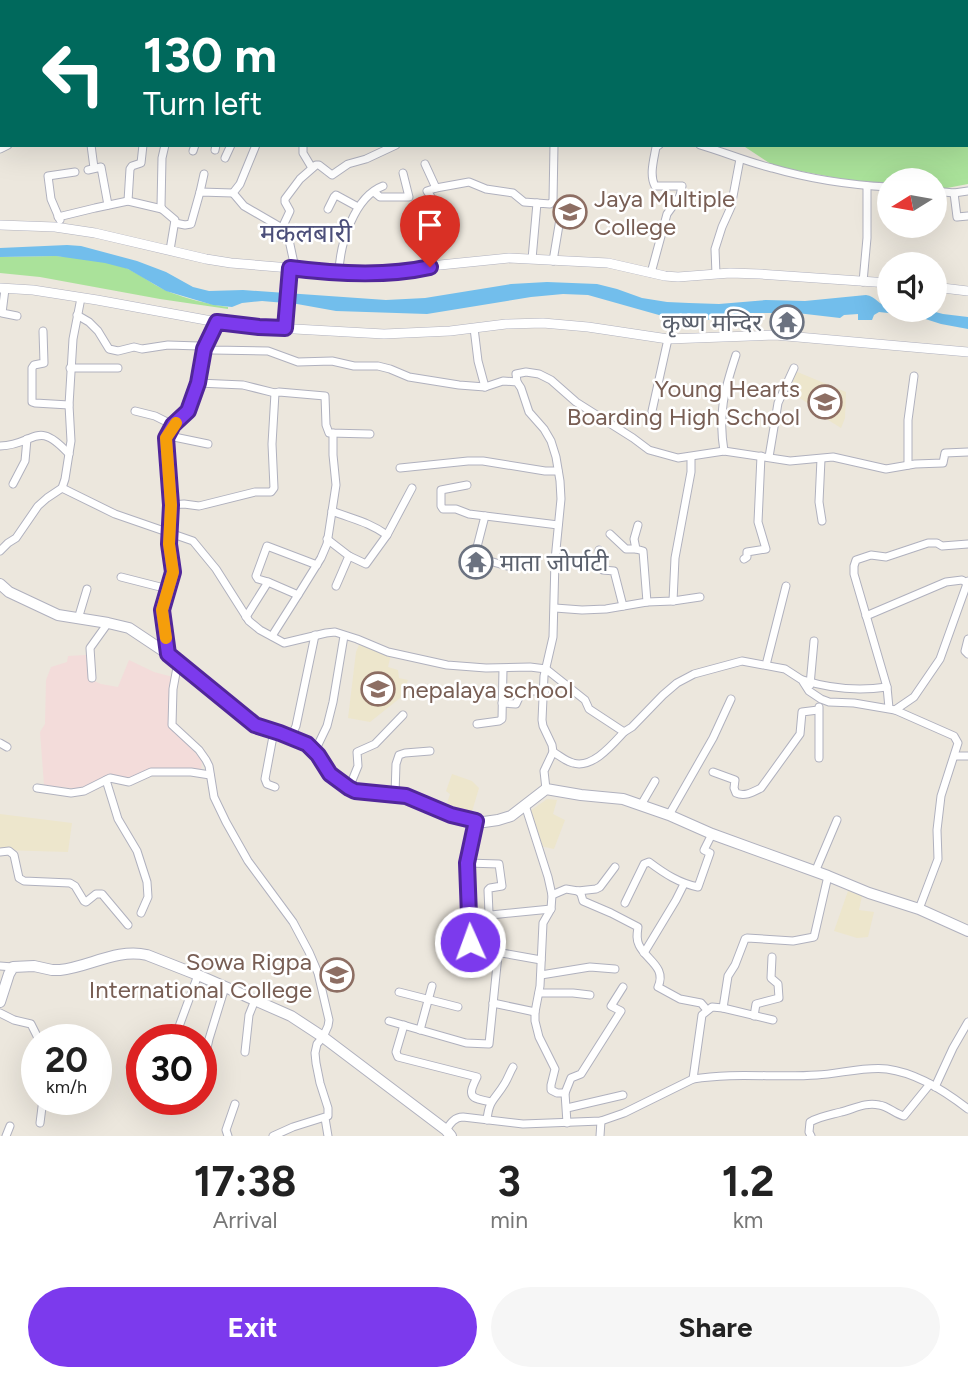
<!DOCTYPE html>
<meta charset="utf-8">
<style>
body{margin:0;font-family:Figtree,"Noto Sans Devanagari",sans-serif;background:#f6f6f6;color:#222;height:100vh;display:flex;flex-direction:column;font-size:26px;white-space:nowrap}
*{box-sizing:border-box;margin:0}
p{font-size:23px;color:#767676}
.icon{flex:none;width:38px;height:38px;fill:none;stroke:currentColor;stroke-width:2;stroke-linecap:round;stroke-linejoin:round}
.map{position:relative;height:1136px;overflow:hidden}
.side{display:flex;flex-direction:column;background:#fff;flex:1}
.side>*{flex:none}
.banner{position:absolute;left:0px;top:0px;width:970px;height:147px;box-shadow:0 7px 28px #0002;background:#00695c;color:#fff;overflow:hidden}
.needle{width:46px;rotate:259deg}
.buttons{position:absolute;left:877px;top:168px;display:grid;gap:14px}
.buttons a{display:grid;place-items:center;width:70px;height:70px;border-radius:50%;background:#fff;box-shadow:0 7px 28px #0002;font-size:35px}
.speed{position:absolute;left:21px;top:1024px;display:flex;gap:14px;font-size:35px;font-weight:700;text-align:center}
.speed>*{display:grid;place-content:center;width:91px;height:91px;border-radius:50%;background:#fff;box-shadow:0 7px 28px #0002;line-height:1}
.speed small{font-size:18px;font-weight:400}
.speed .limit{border:10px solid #d22;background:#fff;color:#111}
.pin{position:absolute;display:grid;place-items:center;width:60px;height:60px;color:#fff;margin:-72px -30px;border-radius:50% 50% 50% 0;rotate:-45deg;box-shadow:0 0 7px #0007}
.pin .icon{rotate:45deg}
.me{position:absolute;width:77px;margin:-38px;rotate:358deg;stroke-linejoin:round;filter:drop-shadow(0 0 5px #0008)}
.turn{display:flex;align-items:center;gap:24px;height:147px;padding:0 28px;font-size:32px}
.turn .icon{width:91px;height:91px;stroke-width:2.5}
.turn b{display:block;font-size:49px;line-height:60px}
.eta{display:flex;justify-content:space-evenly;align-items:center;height:119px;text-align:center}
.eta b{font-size:42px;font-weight:700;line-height:49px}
.primary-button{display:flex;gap:14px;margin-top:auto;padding:14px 28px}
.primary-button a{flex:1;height:80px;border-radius:42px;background:#7c3aed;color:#fff;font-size:28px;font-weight:700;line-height:80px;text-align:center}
.primary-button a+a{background:#f6f6f6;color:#222}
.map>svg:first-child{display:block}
.education{fill:#ede6cc}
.medical{fill:#f3dcda}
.green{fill:#aae29a}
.water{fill:#72beec}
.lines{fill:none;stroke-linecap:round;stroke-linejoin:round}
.minor-casing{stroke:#b0b1be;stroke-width:9}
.tertiary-casing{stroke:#b0b1be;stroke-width:10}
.secondary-casing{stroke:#b0b1be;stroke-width:12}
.minor{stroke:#fff;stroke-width:7}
.tertiary{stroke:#fff;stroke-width:9}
.secondary{stroke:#fff;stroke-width:10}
.route-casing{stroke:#51269a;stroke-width:18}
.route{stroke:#7c3aed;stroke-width:12}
.slow{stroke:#f59e0b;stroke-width:12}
.labels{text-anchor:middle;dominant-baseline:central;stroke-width:5;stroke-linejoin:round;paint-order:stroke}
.education-label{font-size:24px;fill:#785e54;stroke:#fff;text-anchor:start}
.worship-label{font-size:24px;fill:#5b616d;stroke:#fff;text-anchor:end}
.neighbourhood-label{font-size:26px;fill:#4c4f7a;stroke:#fff}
</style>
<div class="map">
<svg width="968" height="1136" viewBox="0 0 968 1136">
<rect width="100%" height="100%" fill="#ece7dd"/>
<!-- education -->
<g class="education">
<path d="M795 371 846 392 845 418 841 428 817 413 818 410 786 389Z"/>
<path d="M359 645 391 654 388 667 398 670 399 678 408 680 400 698 370 722 348 718 356 652Z"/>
<path d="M452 774 472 781 479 788 471 815 447 803 450 794 446 791Z"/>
<path d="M547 799 557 800 553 814 565 820 554 849 540 846 529 812Z"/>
<path d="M0 814 72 823 68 852 0 850Z"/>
<path d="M848 891 862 896 859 910 874 912 868 937 857 938 834 931Z"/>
</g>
<!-- medical -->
<path class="medical" d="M86 655 90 679 101 684 118 687 129 660 154 672 173 677 169 725 202 760 201 773 152 770 140 773 130 778 107 775 80 789 44 785 40 732 45 724 46 680 51 667 67 662 68 656Z"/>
<!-- green -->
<g class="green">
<path d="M377 0H921L923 2H382Z"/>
<path d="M968 10V184L947 188H935L934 180H889V185L868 184 774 166 742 145H968Z"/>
<path d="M56 256C79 258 105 260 126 268 140 274 152 284 165 290 180 297 211 305 228 307V309L160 299 40 277 0 273V257Z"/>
</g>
<!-- water -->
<path class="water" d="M67 245 81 246 137 261 166 272 193 287 209 291 243 290 386 300 425 298 511 284 547 282 597 284 617 289 642 298 667 302 689 303 719 304 766 300 805 301 866 295C876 296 879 306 889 307V310H928L943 314 968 317V329L941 324 916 316 879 312 874 315 872 320H858V314L844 315 840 318 797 313H748L740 316 704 320 666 317 588 295 563 294 531 297 427 314 336 311 297 304 262 301 242 303 232 307 213 305 166 291 128 269 105 263 56 256 0 257V248Z"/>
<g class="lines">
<defs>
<g id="minor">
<path d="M49 0 50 2"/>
<path d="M148 0 149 2"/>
<path d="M293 0 296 2"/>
<path d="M319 0 323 2"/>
<path d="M0 2 2 3"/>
<path d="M99 2 105 0"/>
<path d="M202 2 203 0"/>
<path d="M249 2V0"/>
<path d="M0 75H2"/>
<path d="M0 97H2"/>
<path d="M0 128 2 126"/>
<path d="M91 145 94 168"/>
<path d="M165 145 162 158 161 206 162 209 175 220 170 250"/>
<path d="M256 145 240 184 233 193 244 206 282 228"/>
<path d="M303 145V153L312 168"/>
<path d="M700 145C724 152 747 162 772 168 810 179 850 185 889 187"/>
<path d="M0 149 8 145"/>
<path d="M215 150 216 145"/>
<path d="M193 151 195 145"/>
<path d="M225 158 231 145"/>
<path d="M425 164 436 188"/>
<path d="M88 170 101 167 108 205"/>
<path d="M934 191 954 193 968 191"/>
<path d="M200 192 204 174"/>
<path d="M374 192 380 197H409L403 173"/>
<path d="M954 193 957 217 968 216"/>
<path d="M128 201 130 169 132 166 141 163 143 145"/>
<path d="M328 209 334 197 336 195 358 207"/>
<path d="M58 217 95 208 128 201 162 209"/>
<path d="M60 220 51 199 48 176 75 172"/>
<path d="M175 223 185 225 191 224 200 192 233 193"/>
<path d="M282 228 290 211 285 202V199L300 179 316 165H319L332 175 348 164 366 159 396 145"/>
<path d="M282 228 284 238 289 240 295 268"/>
<path d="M532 259 537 203 550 204 553 201 554 145"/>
<path d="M553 261 560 219"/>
<path d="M430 266 449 224 427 191 436 188 469 182 486 189 513 193 524 202 537 203"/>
<path d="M339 272C340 244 354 197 383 186"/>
<path d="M651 273 667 214 680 196 682 186H655C649 175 654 159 656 147L659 145"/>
<path d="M716 274 715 249 722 227 731 207 740 159"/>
<path d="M863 282 867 238V186"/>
<path d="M5 289 2 313 17 316"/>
<path d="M77 315 89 322 98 331 109 349 118 351 134 347 142 349 168 345 199 346 204 349 213 350 268 351 298 362 332 361 354 366H378L390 369 409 377 459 385 485 387"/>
<path d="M285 328 290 268"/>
<path d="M474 328 478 361 485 387 503 381 517 382 521 388 529 412 544 429 551 441 556 457 560 481 561 499 555 560 553 637 544 676 542 720 543 726 552 745 553 752 544 771 546 789"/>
<path d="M43 331 44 363 34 365 32 368V402L35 403 69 405"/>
<path d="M70 368H118"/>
<path d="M517 382 516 374 526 372 539 374 551 380 576 402 633 438 649 450 678 458 724 451 790 461 833 457 886 469 915 464 943 463 945 453 968 452"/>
<path d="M198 383 243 385 275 393"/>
<path d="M135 411 155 416 173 425"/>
<path d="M652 411 668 339"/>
<path d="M168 433 174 437 208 444"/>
<path d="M0 446C36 445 36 418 69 454"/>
<path d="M724 451C718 414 724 391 736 355"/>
<path d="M769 457 778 403 794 368"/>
<path d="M821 459 819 502 822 521"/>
<path d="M908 465V420L914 376"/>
<path d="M400 468 468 461H483L545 471H558"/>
<path d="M13 484 25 461 27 439"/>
<path d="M467 485 441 490V506L443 509H456L469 514 558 525"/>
<path d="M62 488 115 514 193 541 216 569 249 621 260 630 284 643 326 633 335 632 357 639 388 652 447 665 486 668 530 667 546 669 585 700 589 709 624 732 632 727 663 695 677 683 694 674 742 661 785 669 802 680 809 691 821 699 829 702 854 703 895 710 914 697 940 659 968 581"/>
<path d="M171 505 184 504 199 506 255 492H271L274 488 272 444 275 393 279 392 325 396 326 425 329 433 370 434"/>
<path d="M332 511C352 519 369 522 387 535"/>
<path d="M485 516 477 547V552L486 560 507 566"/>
<path d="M610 534 626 549H636"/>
<path d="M327 539 349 556 366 564 387 535 412 488"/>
<path d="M599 550 603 570 614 571 623 606"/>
<path d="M0 551 8 543 16 538 38 506 47 498 62 488 65 479 71 441 69 405 73 339 81 298"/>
<path d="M744 559 747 557V552L766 549 758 522 761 456"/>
<path d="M121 577 168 589"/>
<path d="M268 582 258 579 256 576 267 546 317 565"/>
<path d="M336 586 349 556"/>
<path d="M298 595 321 558 327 544 336 485 333 455V433"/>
<path d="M673 601 675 558 691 472V457"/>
<path d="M647 602 673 601 700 597"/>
<path d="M555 608 582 610 606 609 647 602 643 551 636 549 634 539 638 525"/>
<path d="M866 616 946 582 962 580 967 583"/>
<path d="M246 617 268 582 298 595 272 636"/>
<path d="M78 619 87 589"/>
<path d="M968 639 965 651 968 654"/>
<path d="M168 654 162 610 173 572 169 544 171 505 166 438 173 425 188 411 198 383 204 349 217 322"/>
<path d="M178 662 173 689 172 725 199 750 206 760 209 766 214 797 226 822 248 861 293 922 309 952 318 973 329 1020 328 1026 323 1037 317 1044 315 1053 316 1063 320 1083 328 1108V1116L293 1127 273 1136"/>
<path d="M766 665 786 586"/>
<path d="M92 678 90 648 108 623"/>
<path d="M803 680C831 689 858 691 887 687"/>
<path d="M810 685 814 641"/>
<path d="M502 703 516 704 522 691H545"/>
<path d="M889 708 887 687 854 574V566L856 560 871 555 886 557 928 543H937L942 546 968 544"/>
<path d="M895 710 954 736 958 743 941 796 937 830 938 859 919 909"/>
<path d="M477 724 499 721 502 719 503 669"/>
<path d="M274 731 265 779 267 784 275 787"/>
<path d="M291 737 296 726 315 635"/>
<path d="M0 743 7 747"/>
<path d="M315 751 327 726 333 702 344 636"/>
<path d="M553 752C559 755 565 761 573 763 592 769 612 745 624 732"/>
<path d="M955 756H968"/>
<path d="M819 758V707"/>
<path d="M713 772 735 780 734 788 736 793C745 797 753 792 761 788L800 734 802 712 818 710"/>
<path d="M106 780 118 819 137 851 147 882 148 897 141 913"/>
<path d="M37 788 71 793 84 791 110 778 129 782 151 772H191L210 775"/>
<path d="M349 788 358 766 357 752 375 744 403 715"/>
<path d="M395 794 396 764 399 755 405 753 430 751"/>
<path d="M525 805 548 877 552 895 551 909 543 923 540 986 535 1012V1021L539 1037 555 1069 551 1085V1090L557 1093H565L567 1123"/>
<path d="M641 805 655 781"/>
<path d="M669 815 713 738 731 699"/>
<path d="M0 852 9 851 14 855 19 878 24 881 70 883 75 886 84 901 86 902 96 894H102L128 925"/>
<path d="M467 863 499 864 502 886 490 888 488 890 489 913 491 915 551 909"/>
<path d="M815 872 837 820"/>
<path d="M578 891 581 894 583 901 611 913 638 927C637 934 636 939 639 945 646 960 667 967 658 987L680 999 701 1003 707 1010"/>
<path d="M552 895 566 889 578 891 596 889 600 887 615 867"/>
<path d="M625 903 644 864 649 862C665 874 679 883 698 887L710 853 704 850 712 834"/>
<path d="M644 953 676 900 684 884"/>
<path d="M469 959 470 924 466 877 467 863 476 821"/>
<path d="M0 966 13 967"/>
<path d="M541 975 590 967 615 969"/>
<path d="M399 992 458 1007"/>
<path d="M539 993H573L590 995"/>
<path d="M493 1003 535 1012"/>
<path d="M723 1008 773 1020"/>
<path d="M0 1013 14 1020 31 1024 39 1040"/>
<path d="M754 1016 756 1004 779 998 778 984 771 978 772 957"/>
<path d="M389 1021 466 1043 489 1044 498 955 502 953 541 960"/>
<path d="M404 1025 396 1052 398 1057 477 1077C467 1097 470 1098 491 1102"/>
<path d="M420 1030 432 986"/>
<path d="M174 1040 198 975"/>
<path d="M245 1052 249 1015 255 1000"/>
<path d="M203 1066 209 1039 225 987"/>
<path d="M130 1067 142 1081"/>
<path d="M693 1079 702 1015 712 1007 723 1008 728 976 735 965 745 939 747 938 793 941 814 937 828 876"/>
<path d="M935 1087 953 1048 968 1022"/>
<path d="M565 1093 571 1078 581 1074 621 1011 611 1006 623 987"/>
<path d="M567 1108 623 1095"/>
<path d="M325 1118 328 1136"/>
<path d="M487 1120C489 1099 495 1100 505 1083 508 1078 510 1072 513 1067"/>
<path d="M40 1123 43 1099"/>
<path d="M446 1130C450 1124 454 1117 463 1117L523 1124 601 1121 624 1113 693 1079C734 1072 776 1078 817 1075 838 1074 867 1066 887 1069 917 1073 945 1091 968 1109"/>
<path d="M6 1136 10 1126"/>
<path d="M228 1136 226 1130 235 1104"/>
<path d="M600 1136 601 1121"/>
<path d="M811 1136 809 1132 810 1122C821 1116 830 1115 841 1112 854 1109 865 1102 879 1105 888 1106 895 1114 904 1116L930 1084"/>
</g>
<g id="tertiary">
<path d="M0 225 55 227 95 233 206 259 231 263 339 272 410 271 430 266 509 258 608 263 665 276 678 277 730 273 760 274 889 283"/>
<path d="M934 287 968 291"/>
<path d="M0 288 33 290 97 300 217 322 259 327 384 334 450 331 506 324 543 323 588 327 668 339 775 335 968 352"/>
</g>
<g id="secondary">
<path d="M0 584 9 592 58 615 108 623 129 628 168 654 255 725 280 733 307 744 318 755 330 774 351 789 406 796 451 815 484 822 498 820 511 816 546 789 581 795 623 799 669 815 712 834 828 876 869 893 919 909 968 931"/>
<path d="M0 1002 9 974 13 967 34 966 52 970H60C89 967 117 948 147 955L198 975 291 1016 323 1037 446 1130 451 1136"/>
</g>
</defs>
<!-- minor casing -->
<use href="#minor" class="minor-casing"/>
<!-- tertiary casing -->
<use href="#tertiary" class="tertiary-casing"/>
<!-- secondary casing -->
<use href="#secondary" class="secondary-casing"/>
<!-- minor -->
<use href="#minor" class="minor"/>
<!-- tertiary -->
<use href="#tertiary" class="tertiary"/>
<!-- secondary -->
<use href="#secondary" class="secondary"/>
</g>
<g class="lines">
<defs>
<path id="route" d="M430 267C386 277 336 274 290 268L285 328 259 327 217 322 204 349 198 383 188 411 173 425 166 438 171 505 169 544 173 572 162 610 168 654 255 725 280 733 307 744 318 755 330 774 349 788 355 791 406 796 451 815 476 821 467 863 470 942"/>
</defs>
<!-- route casing -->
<use href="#route" class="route-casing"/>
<!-- route -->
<use href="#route" class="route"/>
<!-- slow -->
<path class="slow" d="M166 638 162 610 173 572 169 544 171 505 166 438 176 423"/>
</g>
<!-- icons -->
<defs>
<symbol id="university-ring" viewBox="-11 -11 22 22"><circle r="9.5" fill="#fff" stroke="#8d6e63" stroke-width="1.5"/><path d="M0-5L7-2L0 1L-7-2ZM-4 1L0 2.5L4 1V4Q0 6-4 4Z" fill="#8d6e63"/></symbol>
<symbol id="temple-ring" viewBox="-11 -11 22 22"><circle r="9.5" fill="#fff" stroke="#6b7280" stroke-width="1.5"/><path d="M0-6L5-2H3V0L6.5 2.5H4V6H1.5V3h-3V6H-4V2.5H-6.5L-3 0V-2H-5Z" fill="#6b7280"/></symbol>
<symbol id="school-ring" viewBox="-11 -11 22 22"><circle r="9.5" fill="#fff" stroke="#8d6e63" stroke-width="1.5"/><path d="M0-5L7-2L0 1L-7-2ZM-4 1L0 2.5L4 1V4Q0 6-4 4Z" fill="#8d6e63"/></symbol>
</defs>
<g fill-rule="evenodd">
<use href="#university-ring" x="551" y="193" width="38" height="38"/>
<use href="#temple-ring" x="768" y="303" width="38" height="38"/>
<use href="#school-ring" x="806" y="383" width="38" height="38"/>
<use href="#temple-ring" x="457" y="543" width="38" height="38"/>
<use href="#school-ring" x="359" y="670" width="38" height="38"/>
<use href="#university-ring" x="318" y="956" width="38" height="38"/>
</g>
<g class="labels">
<!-- education labels -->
<g class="education-label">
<text x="594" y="198">Jaya Multiple<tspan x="594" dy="28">College</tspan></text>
<text x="800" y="388" text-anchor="end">Young Hearts<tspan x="800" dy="28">Boarding High School</tspan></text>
<text x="402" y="689">nepalaya school</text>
<text x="312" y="961" text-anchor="end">Sowa Rigpa<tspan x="312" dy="28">International College</tspan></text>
</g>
<!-- worship labels -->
<g class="worship-label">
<text x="762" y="322">कृष्ण मन्दिर</text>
<text x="500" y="562" text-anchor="start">माता जोर्पाटी</text>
</g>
<!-- neighbourhood labels -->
<g class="neighbourhood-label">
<text x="306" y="233">मकलबारी</text>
</g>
</g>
</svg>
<div class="buttons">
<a><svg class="needle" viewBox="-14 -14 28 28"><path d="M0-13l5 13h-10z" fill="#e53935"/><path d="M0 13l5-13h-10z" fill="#767676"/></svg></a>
<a><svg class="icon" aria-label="sound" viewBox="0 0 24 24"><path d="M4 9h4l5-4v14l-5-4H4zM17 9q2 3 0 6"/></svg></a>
</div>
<div class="speed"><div>20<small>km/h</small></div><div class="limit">30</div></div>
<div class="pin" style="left:430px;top:267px;background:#d93025"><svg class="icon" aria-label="arrive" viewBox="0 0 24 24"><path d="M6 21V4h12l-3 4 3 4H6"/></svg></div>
<svg class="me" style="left:470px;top:942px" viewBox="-20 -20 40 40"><circle r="17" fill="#7c3aed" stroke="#fff" stroke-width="3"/><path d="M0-11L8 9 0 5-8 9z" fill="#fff"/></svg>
<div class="banner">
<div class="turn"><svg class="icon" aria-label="left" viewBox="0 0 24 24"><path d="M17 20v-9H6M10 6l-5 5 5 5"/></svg><div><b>130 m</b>Turn left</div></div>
</div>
</div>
<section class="side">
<div class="eta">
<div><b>17:38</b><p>Arrival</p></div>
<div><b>3</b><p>min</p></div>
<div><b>1.2</b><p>km</p></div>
</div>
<div class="primary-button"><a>Exit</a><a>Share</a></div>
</section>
